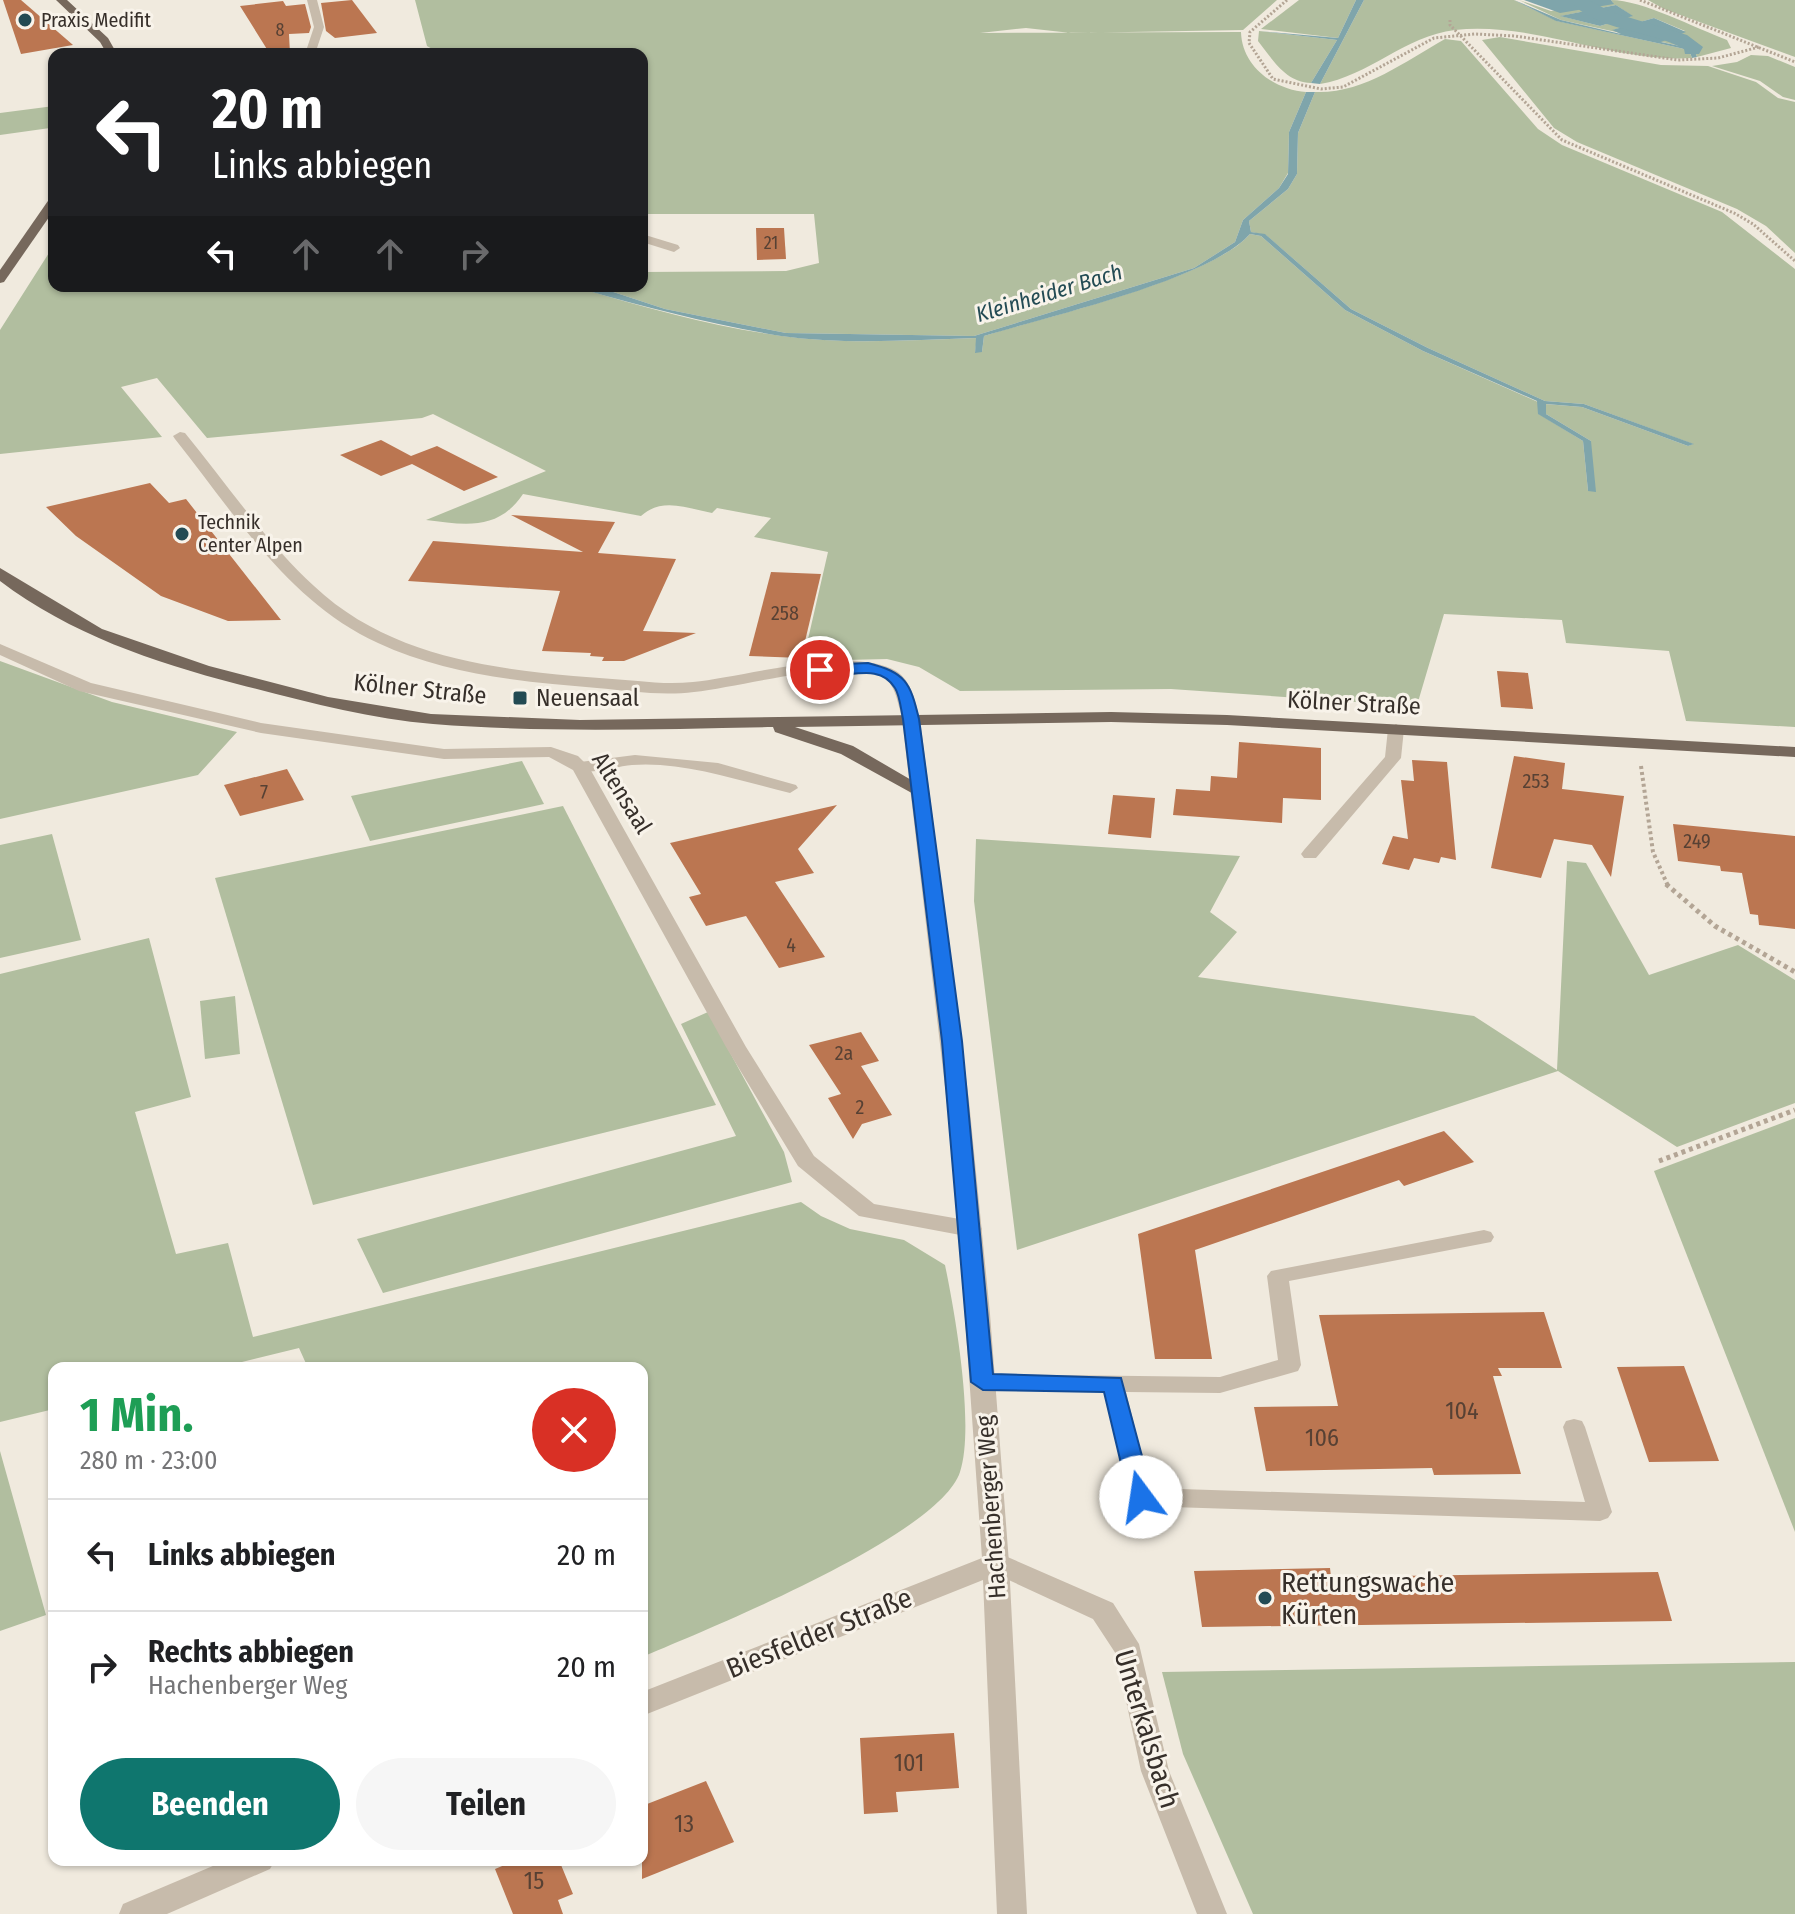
<!DOCTYPE html>
<html lang="de">
<meta charset="utf-8">
<style>
body{margin:0;font-family:"Fira Sans Condensed",sans-serif;background:#f6f6f6;color:#202124;height:100vh;display:flex;flex-direction:column;font-size:30px;white-space:nowrap}
*{box-sizing:border-box;margin:0}
p{font-size:26px;color:#757577}
.icon{flex:none;width:44px;height:44px;fill:none;stroke:currentColor;stroke-width:2;stroke-linecap:round;stroke-linejoin:round}
.map{position:relative;flex:1;overflow:hidden}
.panel{position:absolute;left:48px;top:1362px;width:600px;height:504px;display:flex;flex-direction:column;background:#fff;border-radius:16px;box-shadow:0 2px 6px #0004}
.panel>*{flex:none}
.banner{position:absolute;left:48px;top:48px;width:600px;height:244px;border-radius:16px;box-shadow:0 2px 6px #0004;background:#202124;color:#fff;overflow:hidden}
.pin{position:absolute;display:grid;place-items:center;width:68px;height:68px;color:#fff;margin:-34px;border:4px solid #fff;border-radius:50%;box-shadow:0 2px 8px #0007}
.me{position:absolute;width:88px;margin:-44px;rotate:346deg;stroke-linejoin:round;filter:drop-shadow(0 0 6px #0008)}
.turn{display:flex;align-items:center;gap:28px;height:168px;padding:0 32px;font-size:36px}
.turn .icon{width:104px;height:104px;stroke-width:2.5}
.turn b{display:block;font-size:56px;line-height:68px}
.lanes{display:flex;align-items:center;height:76px;padding:0 32px;background:#0003;justify-content:center;gap:40px;direction:ltr}
.lanes .off{opacity:.35}
.round{display:grid;place-items:center;flex:none;width:84px;height:84px;border-radius:42px;background:#f6f6f6}
.overview{display:flex;align-items:center;justify-content:space-between;height:136px;padding:0 32px}
h1{font-size:48px;font-weight:700;line-height:60px;color:#1e9e55}
.cta{display:flex;gap:16px;margin-top:auto;padding:16px 32px}
.cta a{flex:1;height:92px;border-radius:48px;background:#0f766e;color:#fff;font-size:32px;font-weight:700;line-height:92px;text-align:center}
.cta a+a{background:#f6f6f6;color:#202124}
ul{padding:0;list-style:none}
li{display:flex;align-items:center;gap:24px;height:112px;padding:0 32px;border-top:2px solid #e0e0e0}
li div{flex:1}
li b{display:block;font-size:30px}
li em{font-style:normal}
.map>svg:first-child{display:block}
.green{fill:#b1be9f;fill-rule:evenodd}
.water{fill:#7fa5ab}
.lines{fill:none;stroke-linecap:round;stroke-linejoin:round}
.canal{fill:#7fa5ab;fill-rule:evenodd}
.building{fill:#bb7651}
.path-far2{stroke:#b3a595;stroke-width:3;stroke-dasharray:2 2;stroke-linecap:butt}
.path-far1{stroke:#b3a595;stroke-width:4;stroke-dasharray:3 3;stroke-linecap:butt}
.path{stroke:#b3a595;stroke-width:5;stroke-dasharray:4 4;stroke-linecap:butt}
.service{fill:#c7bbab;fill-rule:evenodd}
.minor{fill:#c7bbab;fill-rule:evenodd}
.tertiary{fill:#c7bbab;fill-rule:evenodd}
.primary{fill:#76685c;fill-rule:evenodd}
.route{fill:#1a73e8;stroke:#114b97;stroke-width:2}
.poi-dot{fill:#234b54;stroke:#f8f3ea;stroke-width:3}
.labels{text-anchor:middle;dominant-baseline:central;stroke-width:6;stroke-linejoin:round;paint-order:stroke}
.far-number-label{font-size:18px;fill:#574134}
.far-poi-label{font-size:20px;fill:#362f2a;stroke:#f8f3ea;text-anchor:start}
.number-label{font-size:20px;fill:#574134}
.far-water-label{font-size:22px;font-style:italic;fill:#234b54;stroke:#f8f3ea}
.street-label{font-size:24px;fill:#362f2a;stroke:#f8f3ea}
.poi-label{font-size:24px;fill:#362f2a;stroke:#f8f3ea;text-anchor:start}
.near-number-label{font-size:24px;fill:#574134}
.near-poi-label{font-size:28px;fill:#362f2a;stroke:#f8f3ea;text-anchor:start}
.near-street-label{font-size:28px;fill:#362f2a;stroke:#f8f3ea}
</style>
<div class="map">
<svg width="1795" height="1914" viewBox="0 0 1795 1914">
<rect width="100%" height="100%" fill="#f0eade"/>
<!-- green -->
<g class="green">
<path d="M415 0H1277L1243 30 1071 33 1026 28 980 33 1241 32C1242 67 1275 90 1306 92L1289 132 1288 173 1279 188 1243 220 1235 242 1194 268 974 336 786 333 665 309 595 286H642V272L786 271 819 263 814 214H642V54H441L427 46Z"/>
<path d="M1299 0H1356L1338 38 1261 29Z"/>
<path d="M1364 0H1514L1557 21 1689 50 1692 58C1614 63 1532 21 1455 30 1405 36 1369 76 1320 84Z"/>
<path d="M1519 0 1551 11 1613 3 1611 0C1642 0 1695 28 1727 40L1731 48 1697 57 1694 49 1561 20ZM1616 5 1632 16 1600 26 1561 16ZM1654 18 1685 31 1660 41 1613 30Z"/>
<path d="M1648 0H1795V57L1664 9Z"/>
<path d="M1259 31 1337 40 1311 83C1285 82 1273 60 1258 41Z"/>
<path d="M1500 37 1661 65 1708 66 1756 82 1778 98 1795 102V253L1766 226 1737 209 1577 142 1554 128 1482 40Z"/>
<path d="M1445 39 1461 41 1538 129 1562 145 1722 212 1795 269V727L1686 721 1669 651 1566 643 1562 620 1444 614 1415 712 1370 703 1171 689 960 691 919 667 887 659 803 661 828 552 754 537 771 518 717 508 712 513C686 508 662 497 641 516L523 494C498 531 466 525 426 520L546 471 433 414 422 418 207 438 157 378 121 387 162 437 0 454V330L54 245V286H594L586 290C650 309 715 327 782 336 845 345 913 340 977 338L975 352H982L984 336C1045 317 1213 278 1250 234L1261 236 1345 310 1423 351 1538 402 1539 414 1583 441 1588 491 1591 441 1546 414 1545 404 1582 407 1688 446 1693 444 1584 404 1545 401 1428 348 1351 309 1266 235 1251 232 1249 221 1288 189 1297 174 1298 133 1315 92C1363 94 1404 62 1445 39Z"/>
<path d="M1751 55 1768 56 1795 67V100L1783 97 1760 81 1712 66 1737 62Z"/>
<path d="M54 106 50 128 0 135V113Z"/>
<path d="M0 661 112 702 237 732 198 775 0 819Z"/>
<path d="M522 761 544 804 370 841 351 796Z"/>
<path d="M563 806 716 1105 313 1205 215 878Z"/>
<path d="M52 834 81 940 0 958V845Z"/>
<path d="M976 839 1240 856 1210 912 1237 932 1198 977 1474 1016 1557 1070 1567 861 1586 863 1649 975 1738 945 1795 980V1103L1677 1147 1558 1071 1017 1250 974 901Z"/>
<path d="M149 938 191 1097 135 1112 176 1254 228 1243 253 1337 801 1202 821 1216 850 1229 904 1240 945 1265C955 1313 975 1426 960 1472 939 1536 708 1629 642 1657V1368H308L299 1348 218 1368H54V1409L0 1422V974Z"/>
<path d="M235 996 240 1054 205 1059 200 1001Z"/>
<path d="M708 1012 784 1152 792 1182 383 1293 357 1239 736 1136 681 1024Z"/>
<path d="M1795 1118V1532L1654 1171Z"/>
<path d="M0 1451 46 1615 0 1631Z"/>
<path d="M1795 1662V1914H1253L1183 1754 1162 1672Z"/>
</g>
<!-- water -->
<g class="water">
<path d="M1356 0H1364L1320 84 1311 83 1337 40 1259 31 1338 38Z"/>
<path d="M1514 0 1561 20 1621 34 1612 30 1654 18 1686 32 1661 42 1694 49 1697 57 1692 58 1689 50 1556 21Z"/>
<path d="M1524 0H1611L1614 4 1560 13Z"/>
<path d="M1616 5 1633 16 1600 26 1560 16Z"/>
<path d="M1306 92H1315L1298 133 1297 174 1288 189 1249 221 1251 232 1265 234 1351 309 1428 348 1545 401 1584 404 1694 444 1688 446 1582 407 1546 404V414L1591 441 1596 492 1588 491 1583 441 1538 414 1537 401 1423 351 1345 310 1261 236 1250 234C1209 280 1049 316 984 336L982 352 975 353 976 338C912 340 844 345 781 336 714 325 649 308 585 290L595 286 665 309 786 333 974 336 1194 268 1235 242 1243 220 1279 188 1288 174 1289 132Z"/>
</g>
<g class="lines">
<!-- canal -->
<path class="canal" d="M1569 0H1589L1611 12 1687 35 1703 47 1699 54H1685L1684 49C1649 29 1596 32 1569 0Z"/>
</g>
<!-- building -->
<g class="building">
<path d="M3 0H21L73 45 21 54Z"/>
<path d="M352 0 377 33 335 38 326 31 321 3Z"/>
<path d="M283 1 286 6 305 4 311 27 309 33 289 34 290 54H270L240 6Z"/>
<path d="M756 228H784L786 259 757 260Z"/>
<path d="M381 440 411 456 437 446 498 477 464 491 412 464 381 476 340 455Z"/>
<path d="M150 483 169 503 186 499 281 620 228 621 161 596 76 536 46 507Z"/>
<path d="M511 515 615 522 598 553 676 559 643 631 696 633 624 661H602L604 657 590 656 591 653 542 651 560 591 408 581 433 541 583 552Z"/>
<path d="M771 572 821 574 801 658 749 656Z"/>
<path d="M1497 671 1528 673 1533 709 1501 707Z"/>
<path d="M1239 742 1321 748V800L1283 798 1282 823 1173 815 1176 789 1210 791 1211 776 1237 778Z"/>
<path d="M1514 756 1565 763 1562 789 1624 796 1611 877 1592 845 1554 839 1541 878 1491 868Z"/>
<path d="M1412 760 1447 762 1456 860 1441 857 1439 863 1414 858 1409 870 1382 864 1393 836 1408 839 1401 780 1414 781Z"/>
<path d="M287 769 304 800 240 816 224 785Z"/>
<path d="M1113 795 1155 798 1151 838 1108 834Z"/>
<path d="M837 805 798 849 814 873 775 882 825 957 779 968 746 916 706 926 689 897 701 894 670 843Z"/>
<path d="M1673 824 1795 836V929L1759 925 1758 915 1750 914 1742 873 1721 871 1720 866 1678 861Z"/>
<path d="M861 1032 879 1061 861 1066 892 1115 862 1124 853 1139 828 1098 841 1094 809 1045Z"/>
<path d="M1444 1131 1474 1162 1404 1186 1399 1180 1195 1250 1212 1359H1155L1138 1234Z"/>
<path d="M1544 1312 1562 1368H1498L1502 1376H1493L1521 1474 1434 1475 1432 1468 1266 1471 1254 1407 1338 1406 1319 1315Z"/>
<path d="M1684 1366 1719 1461 1649 1462 1617 1367Z"/>
<path d="M1330 1568 1331 1577 1658 1572 1672 1621 1202 1627 1194 1571Z"/>
<path d="M954 1733 959 1788 896 1792 898 1812 864 1814 860 1738Z"/>
<path d="M706 1781 734 1842 642 1879V1806Z"/>
<path d="M517 1860H559L573 1894 558 1900 563 1914H513L495 1869Z"/>
</g>
<g class="lines">
<!-- path-far2 -->
<g class="path-far2">
<path d="M1287 0 1250 32 1249 43 1273 79 1321 89 1343 87 1434 38 1475 34 1515 36 1678 60 1718 58 1759 47"/>
<path d="M1640 0 1795 62"/>
<path d="M1450 20V25L1562 140 1734 213 1753 224 1795 261"/>
</g>
<!-- path-far1 -->
<path class="path-far1" d="M1641 766 1653 852 1668 886"/>
<!-- path -->
<g class="path">
<path d="M1666 884 1715 926 1795 972"/>
<path d="M1659 1161 1795 1110"/>
</g>
<!-- service -->
<g class="service">
<path d="M1396 724 1404 729 1401 758 1316 858H1304L1301 854 1304 850 1385 757 1388 729Z"/>
<path d="M635 755 718 763 796 785 798 788 790 793C740 781 683 761 632 765 616 766 584 778 572 767L580 762Z"/>
<path d="M1484 1230 1491 1232 1494 1237 1491 1242 1289 1281 1301 1365 1298 1371 1220 1393 1126 1392 1150 1488 1585 1502 1563 1427 1566 1421 1574 1419 1582 1421 1585 1427 1612 1512 1608 1518 1600 1521 1141 1506 1133 1503 1129 1497 1104 1392 983 1390 975 1388 972 1382 975 1376 983 1374 1220 1377 1278 1360 1267 1276 1271 1271Z"/>
</g>
<!-- minor -->
<g class="minor">
<path d="M307 0H317L324 27 315 54H305L314 27Z"/>
<path d="M642 234 678 245 680 248 674 252 642 242Z"/>
<path d="M180 432 185 433C227 484 265 541 314 586 401 668 526 672 638 681 656 683 675 684 693 682 743 677 853 645 896 671 912 681 915 702 920 719L917 723H905C896 707 899 684 880 676 838 659 741 687 694 692 662 696 629 691 597 688 523 682 447 675 378 643 288 602 235 514 175 439L173 436Z"/>
<path d="M0 644 91 683 261 723 444 749 551 747 578 756 589 767 746 1047 814 1156 874 1204 971 1221 979 1223 982 1229 979 1235 971 1237 859 1216 798 1166 726 1047 573 770 549 757 444 759 261 733 79 691 0 655Z"/>
<path d="M996 1552 1113 1603 1139 1644 1169 1771 1227 1914H1197L1141 1771 1116 1654 1093 1619 987 1570 983 1563 987 1556Z"/>
</g>
<!-- tertiary -->
<g class="tertiary">
<path d="M911 714 920 719 969 1101 990 1314 1009 1563 1027 1914H997L983 1580 642 1716V1692L982 1558 954 1164 902 719Z"/>
<path d="M227 1860H275L270 1869 167 1914H119L123 1904Z"/>
</g>
<!-- primary -->
<g class="primary">
<path d="M56 0H67L108 38 117 54H107L100 42Z"/>
<path d="M54 197V210L4 282 0 283V270L50 198Z"/>
<path d="M0 568 102 629 209 666 328 697 431 714 580 720 1111 712 1227 715 1795 747V757L1227 725 1111 722 795 727 853 746 925 788 928 792 925 796 919 797 841 754 775 732 773 727C660 729 546 733 433 724 367 719 301 700 237 684 153 662 70 634 0 581Z"/>
</g>
</g>
<!-- route -->
<path class="route" d="M868 663C906 673 910 682 919 719L962 1041 993 1374 1121 1378 1153 1497 1149 1503H1133L1129 1497 1104 1392 983 1390 971 1382 942 1041 903 719C901 710 900 696 895 688 876 656 833 688 812 670L820 665Z"/>
<!-- markers -->
<g class="poi-dot">
<circle cx="25" cy="20" r="8"/>
<circle cx="182" cy="534" r="8"/>
<rect x="512" y="690" width="16" height="16" rx="4"/>
<circle cx="1265" cy="1598" r="8"/>
</g>
<g class="labels">
<!-- far-number labels -->
<g class="far-number-label">
<text x="280" y="30">8</text>
<text x="771" y="243">21</text>
</g>
<!-- far-poi labels -->
<g class="far-poi-label">
<text x="41" y="20">Praxis Medifit</text>
<text x="198" y="522">Technik<tspan x="198" dy="23">Center Alpen</tspan></text>
</g>
<!-- number labels -->
<g class="number-label">
<text x="785" y="613">258</text>
<text x="1536" y="781">253</text>
<text x="264" y="792">7</text>
<text x="1697" y="841">249</text>
<text x="791" y="945">4</text>
<text x="844" y="1053">2a</text>
<text x="860" y="1107">2</text>
</g>
<!-- far-water labels -->
<g class="far-water-label">
<text transform="translate(1049 293) rotate(-17)">Kleinheider Bach</text>
</g>
<!-- street labels -->
<g class="street-label">
<text transform="translate(420 689) rotate(6)">Kölner Straße</text>
<text transform="translate(1354 703) rotate(3)">Kölner Straße</text>
<text transform="translate(622 793) rotate(58)">Altensaal</text>
<text transform="translate(991 1507) rotate(-94)">Hachenberger Weg</text>
</g>
<!-- poi labels -->
<g class="poi-label">
<text x="536" y="698">Neuensaal</text>
</g>
<!-- near-number labels -->
<g class="near-number-label">
<text x="1462" y="1411">104</text>
<text x="1322" y="1438">106</text>
<text x="909" y="1763">101</text>
<text x="684" y="1824">13</text>
<text x="534" y="1881">15</text>
</g>
<!-- near-poi labels -->
<g class="near-poi-label">
<text x="1281" y="1582">Rettungswache<tspan x="1281" dy="32">Kürten</tspan></text>
</g>
<!-- near-street labels -->
<g class="near-street-label">
<text transform="translate(819 1633) rotate(-22)">Biesfelder Straße</text>
<text transform="translate(1147 1729) rotate(73)">Unterkalsbach</text>
</g>
</g>
</svg>
<div class="pin" style="left:820px;top:670px;background:#d93025"><svg class="icon" aria-label="arrive" viewBox="0 0 24 24"><path d="M6 21V4h12l-3 4 3 4H6"/></svg></div>
<svg class="me" style="left:1141px;top:1497px" viewBox="-20 -20 40 40"><circle r="19" fill="#fff"/><path d="M0-13L10 11 0 6-10 11z" fill="#1a73e8"/></svg>
<div class="banner">
<div class="turn"><svg class="icon" aria-label="left" viewBox="0 0 24 24"><path d="M17 20v-9H6M10 6l-5 5 5 5"/></svg><div><b>20 m</b>Links abbiegen</div></div>
<div class="lanes"><svg class="icon" aria-label="left" viewBox="0 0 24 24"><path d="M17 20v-9H6M10 6l-5 5 5 5"/></svg><svg class="icon off" aria-label="ahead" viewBox="0 0 24 24"><path d="M12 20V5M6 11l6-6 6 6"/></svg><svg class="icon off" aria-label="ahead" viewBox="0 0 24 24"><path d="M12 20V5M6 11l6-6 6 6"/></svg><svg class="icon off" aria-label="right" viewBox="0 0 24 24"><path d="M7 20v-9h11M14 6l5 5-5 5"/></svg></div>
</div>
<section class="panel">
<div class="overview"><div><h1>1 Min.</h1><p>280 m · 23:00</p></div><a class="round" style="background:#d93025;color:#fff"><svg class="icon" aria-label="close" viewBox="0 0 24 24"><path d="M6 6l12 12M18 6L6 18"/></svg></a></div>
<ul>
<li><svg class="icon" aria-label="left" viewBox="0 0 24 24"><path d="M17 20v-9H6M10 6l-5 5 5 5"/></svg><div><b>Links abbiegen</b></div><em>20 m</em></li>
<li><svg class="icon" aria-label="right" viewBox="0 0 24 24"><path d="M7 20v-9h11M14 6l5 5-5 5"/></svg><div><b>Rechts abbiegen</b><p>Hachenberger Weg</p></div><em>20 m</em></li>
</ul>
<div class="cta"><a>Beenden</a><a>Teilen</a></div>
</section>
</div>
